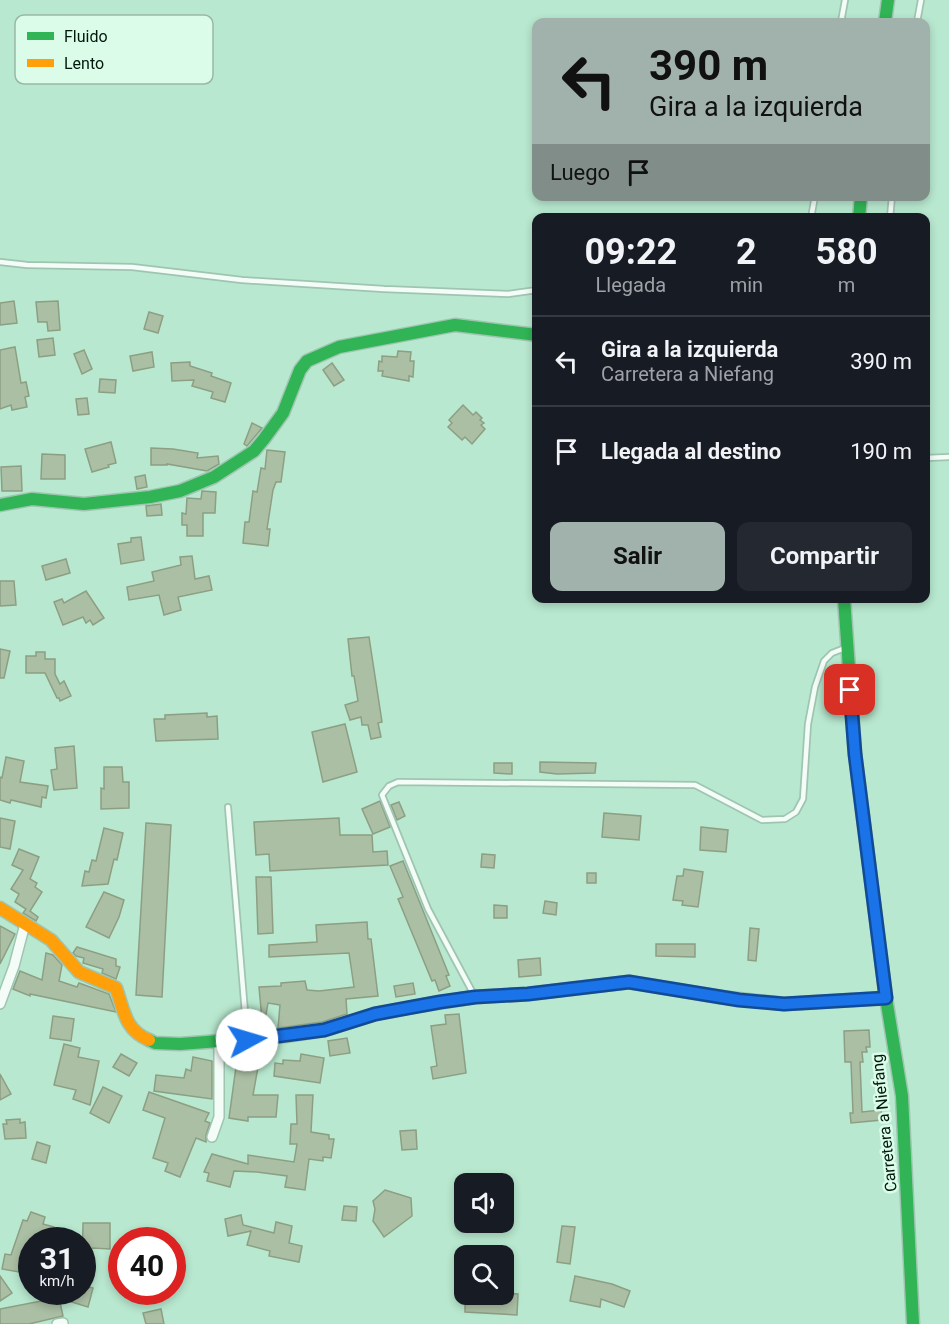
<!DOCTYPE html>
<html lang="es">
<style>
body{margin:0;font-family:Roboto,sans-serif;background:#242831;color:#f1f3f6;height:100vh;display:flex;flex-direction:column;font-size:22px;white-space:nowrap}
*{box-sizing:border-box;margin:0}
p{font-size:20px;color:#9ea1a6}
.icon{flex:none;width:33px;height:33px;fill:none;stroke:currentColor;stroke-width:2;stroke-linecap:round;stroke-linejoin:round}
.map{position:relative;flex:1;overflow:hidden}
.details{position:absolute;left:532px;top:213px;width:398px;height:390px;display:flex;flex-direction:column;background:#171b24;border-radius:12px;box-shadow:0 3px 9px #0003}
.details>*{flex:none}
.top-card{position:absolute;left:532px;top:18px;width:398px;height:183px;border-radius:12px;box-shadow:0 3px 9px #0003;background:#a1b1ab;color:#111;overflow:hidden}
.tools{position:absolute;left:454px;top:1173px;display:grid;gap:12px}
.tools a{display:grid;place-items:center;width:60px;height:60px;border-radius:12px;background:#171b24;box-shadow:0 3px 9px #0003;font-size:30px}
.speed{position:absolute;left:18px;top:1227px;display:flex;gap:12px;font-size:30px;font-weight:700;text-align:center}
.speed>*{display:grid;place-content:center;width:78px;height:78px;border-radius:50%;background:#171b24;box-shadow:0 3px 9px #0003;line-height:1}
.speed small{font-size:15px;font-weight:400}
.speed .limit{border:9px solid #d22;background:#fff;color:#111}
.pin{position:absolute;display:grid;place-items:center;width:51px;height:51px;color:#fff;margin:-26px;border-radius:12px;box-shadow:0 3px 9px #0006}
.me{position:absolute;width:66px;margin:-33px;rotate:84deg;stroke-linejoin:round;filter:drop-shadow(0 0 4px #0008)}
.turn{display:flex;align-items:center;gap:21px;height:126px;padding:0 18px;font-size:27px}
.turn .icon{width:78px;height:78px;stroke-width:2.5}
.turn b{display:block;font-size:42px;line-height:51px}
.then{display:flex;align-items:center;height:57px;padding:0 18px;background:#0003;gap:12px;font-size:22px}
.eta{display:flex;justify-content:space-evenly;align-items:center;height:102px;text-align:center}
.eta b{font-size:36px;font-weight:700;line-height:42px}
.primary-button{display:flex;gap:12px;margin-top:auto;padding:12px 18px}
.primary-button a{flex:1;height:69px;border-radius:12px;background:#a1b1ab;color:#111;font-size:24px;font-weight:700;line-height:69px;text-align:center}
.primary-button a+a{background:#242831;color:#f1f3f6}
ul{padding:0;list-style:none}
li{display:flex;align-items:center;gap:18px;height:90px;padding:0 18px;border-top:2px solid #363941}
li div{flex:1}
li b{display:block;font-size:22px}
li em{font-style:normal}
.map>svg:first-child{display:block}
.building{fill:#abbfa4;stroke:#8c9f83;stroke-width:1.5}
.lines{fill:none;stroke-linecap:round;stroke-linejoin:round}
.lane-casing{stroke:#9fc5b1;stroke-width:8}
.street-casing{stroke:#9fc5b1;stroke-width:12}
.fast-casing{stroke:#9fc5b1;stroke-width:15}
.slow-casing{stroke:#9fc5b1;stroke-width:15}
.lane{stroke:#f4fcf8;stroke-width:4.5}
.street{stroke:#f4fcf8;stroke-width:9}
.fast{stroke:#30b455;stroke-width:12}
.slow{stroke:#ff9f0a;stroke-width:12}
.route-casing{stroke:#114b97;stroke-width:15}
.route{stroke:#1a73e8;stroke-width:10}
.labels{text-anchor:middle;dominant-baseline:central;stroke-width:5;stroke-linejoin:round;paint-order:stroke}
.street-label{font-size:16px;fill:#00170b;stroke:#dbfce9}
.key{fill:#dbfce9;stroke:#99b7a6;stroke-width:1.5}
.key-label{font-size:16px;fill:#00170b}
</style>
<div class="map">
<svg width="949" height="1324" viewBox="0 0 949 1324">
<rect width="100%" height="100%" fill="#b8e8cf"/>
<!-- building -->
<g class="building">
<path d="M14 301 17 323 0 325V303Z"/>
<path d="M58 301 60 330 48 331 47 322H38L36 302Z"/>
<path d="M149 312 163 316 158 333 144 329Z"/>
<path d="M53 338 55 355 39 357 37 340Z"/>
<path d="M15 347 21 383 26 382 29 396 25 397 27 407 12 410 11 405 0 409V350Z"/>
<path d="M84 350 92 369 82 374 74 354Z"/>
<path d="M398 351 411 352 410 361H414L413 377 409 376V381L382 376 383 371H378L379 361 382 362V356L397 357Z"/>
<path d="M152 352 154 367 133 371 130 356Z"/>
<path d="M190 362V366L212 373 211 376 231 383 225 402 211 398 213 392 192 386 194 380 172 381 171 363Z"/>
<path d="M332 363 344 380 334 386 323 370Z"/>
<path d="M100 379 116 380 115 393 99 392Z"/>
<path d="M87 398 89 414 78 415 76 399Z"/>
<path d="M463 405 473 415 476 412 482 418 480 420 484 423 481 425 485 429 472 444 465 437 462 440 448 427 452 423 449 420Z"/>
<path d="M252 423 262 428 247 446 244 444Z"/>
<path d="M111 442 116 463 108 465 109 467 92 472 85 449Z"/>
<path d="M151 448 173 449 198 453 197 458 218 456 219 464 207 471 167 464V465H151Z"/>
<path d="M267 450 285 452 281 482H276L273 490 267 529H270L268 546 243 543 245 522H249L253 491 257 492 261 468 265 469Z"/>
<path d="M42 454 65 455V479H41Z"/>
<path d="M21 466 22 491H2L1 467Z"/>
<path d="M145 475 147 487 137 489 135 477Z"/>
<path d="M202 491 216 492 215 513H203V536H187V525H182V513L186 514 187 498 201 499Z"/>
<path d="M161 504 162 515 147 516 146 506Z"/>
<path d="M141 537 144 560 121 564 118 544 131 542V538Z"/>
<path d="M192 556 195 579 209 576 212 590 178 597 181 610 164 615 159 595 129 600 127 587 154 581 152 572 181 565 180 557Z"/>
<path d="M66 559 70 573 46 580 42 566Z"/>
<path d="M0 581H14L16 605 0 606Z"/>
<path d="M86 591 104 618 93 625 90 620 86 623 83 617 63 625 54 602 62 599 64 603Z"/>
<path d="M369 637 382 722 378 723 381 737 371 739 368 725H362L361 717 350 720 345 705 358 701 354 676H352L348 639Z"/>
<path d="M0 649 10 651 4 678H0Z"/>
<path d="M36 652H45V659H55V674L60 684 64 681 71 696 60 701 59 698H57L45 673H26V656H36Z"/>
<path d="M207 713V717L217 716 218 739 156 741 154 719H165V715Z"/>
<path d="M345 724 357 772 323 782 312 732Z"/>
<path d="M74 746 77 788 54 790 51 770 57 769 55 748Z"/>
<path d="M6 757 24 761 20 782 48 786 46 798 42 797 41 807 11 800 10 803 0 800V777L2 778Z"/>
<path d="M540 762 596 763 595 773 557 774 540 772Z"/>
<path d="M494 763H512V774L494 773Z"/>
<path d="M104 767H122L123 782H129V808L101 809V788L104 789Z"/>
<path d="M380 801 390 827 373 834 362 809Z"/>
<path d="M399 802 405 816 397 820 391 805Z"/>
<path d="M604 813 641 816 639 840 602 837Z"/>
<path d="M0 818 15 821 10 849 0 847Z"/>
<path d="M339 818 340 835H372L373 852 387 851 388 865 270 871 269 854 256 855 254 822Z"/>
<path d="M146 823 171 825 162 997 136 995Z"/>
<path d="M701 827 728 830 726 852 700 850Z"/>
<path d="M104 828 123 833 117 860 114 859 108 884 82 886 85 871 89 872 92 860 96 861Z"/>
<path d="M19 849 39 857 30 879 37 883 35 887 42 892 30 911 38 917 36 921 23 913 26 909 15 902 19 894 11 889 23 870 12 865Z"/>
<path d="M482 854 495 855 494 868 481 867Z"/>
<path d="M403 861 449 975 446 976 450 986 439 991 435 980 432 981 398 899 403 897 390 866Z"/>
<path d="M684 869 703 872 698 907 682 905 683 901 673 900 677 876H683Z"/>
<rect x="587" y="873" width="9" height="10"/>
<path d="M256 877H271L273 933 258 934Z"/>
<path d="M104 892 124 900 119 917 109 938 86 927Z"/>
<path d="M545 901 557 903 556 915 543 913Z"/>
<path d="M494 905 507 906V918H494Z"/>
<path d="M367 922 368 939H371L378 996 346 999 347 1014 322 1022 278 1028 280 1005 268 1003 265 1020H262L259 987 281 986V983L305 981 307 990 319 991 354 987 349 953 269 957V945L317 942 316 925Z"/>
<path d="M0 926 15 934 0 964Z"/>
<path d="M750 928 759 929 756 961 748 960Z"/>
<path d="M656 944H695V957L656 956Z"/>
<path d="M77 947 116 959V966L120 967 116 979 102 973 103 969 83 963 84 958 76 956 73 953Z"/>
<path d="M46 953 53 955 62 965 59 981 77 987 79 983 109 994 116 1012 30 994V996L13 989 20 971 42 980Z"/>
<path d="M540 958 541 975 519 977 518 960Z"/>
<path d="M413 983 415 994 396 997 394 986Z"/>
<path d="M459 1014 466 1073 433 1079 431 1067 437 1066 431 1026 446 1024 445 1015Z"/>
<path d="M53 1016 74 1019 71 1041 50 1038Z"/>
<path d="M869 1030 870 1047H866L867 1052H862L863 1062H860L862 1112 881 1110 882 1120 851 1123 850 1113H853L851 1062H845L844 1031Z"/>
<path d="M347 1038 350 1053 330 1056 328 1041Z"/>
<path d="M64 1044 80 1048 78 1057 99 1061 90 1105 73 1099 76 1090 54 1085Z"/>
<path d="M121 1054 137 1063 129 1076 113 1067Z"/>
<path d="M301 1054 324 1058 320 1083 274 1076 275 1063 283 1064V1060L300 1061Z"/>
<path d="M193 1057 212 1061V1099L154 1091 156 1075 184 1078 186 1069 191 1071Z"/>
<path d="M240 1064 258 1067 253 1095H278L276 1117H248V1121L229 1118 236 1067 240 1068Z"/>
<path d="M0 1074 11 1094 0 1100Z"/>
<path d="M103 1087 122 1096 109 1123 90 1113Z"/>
<path d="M149 1092 209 1113 205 1121 210 1123 206 1135V1142L196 1138 180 1177 165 1171 168 1163 153 1158 165 1118 143 1110Z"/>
<path d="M296 1095H313L311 1132 329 1135V1139H334L331 1158 323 1157V1161L309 1159 305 1190 285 1187 287 1176 257 1172 234 1171 230 1187 207 1181 209 1173 204 1172 212 1154 248 1164V1155L294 1162 297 1144H290L291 1124H297Z"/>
<path d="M20 1119V1123L25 1122 26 1138 5 1139 3 1124H7L6 1120Z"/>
<path d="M416 1130 417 1149 402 1150 400 1131Z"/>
<path d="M37 1142 50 1146 46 1163 32 1159Z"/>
<path d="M385 1190 411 1198 412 1216 384 1237 373 1221 375 1209 373 1201Z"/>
<path d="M344 1206 357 1207 356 1221 342 1220Z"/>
<path d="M31 1212 45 1217 43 1224 54 1227 53 1230 80 1238 79 1240H32V1259L22 1255 19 1272 2 1269 5 1254 11 1255 23 1220 27 1221Z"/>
<path d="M241 1215 243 1225 274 1233 276 1222 292 1226 289 1243 302 1246 299 1262 269 1256 270 1251 247 1245 251 1231 228 1236 225 1219Z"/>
<path d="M83 1223H110V1249L92 1248 84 1271H82Z"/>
<path d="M562 1226 575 1227 570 1264 557 1262Z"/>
<path d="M0 1276 12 1293 0 1301Z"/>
<path d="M575 1276 612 1284 630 1291 624 1307 601 1299 600 1307 570 1301Z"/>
<path d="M82 1285 93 1288 88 1307 59 1298 63 1316 29 1324H0V1309L62 1297 51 1292H82Z"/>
<path d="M504 1293 518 1294 517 1315 465 1312V1294Z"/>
<path d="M161 1309 164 1324H146L143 1313Z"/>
</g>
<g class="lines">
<defs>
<g id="lane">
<path d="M841 22 845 0"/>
<path d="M917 22 921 0"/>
<path d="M811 218 815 196"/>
<path d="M890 218 892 196"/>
<path d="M0 262 27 265 132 267 242 280 384 289 508 294 537 290"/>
<path d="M926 458 949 457"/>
<path d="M228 807 247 1037"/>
<path d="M474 995 428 909 382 795 389 786 398 782 695 785 762 820 785 819 796 812 803 799 808 724 815 687 824 661 832 653 845 648"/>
</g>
<g id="street">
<path d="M0 1004 14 966 25 924"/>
<path d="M212 1137 219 1117V1042"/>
<path d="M57 1324 63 1323"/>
</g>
<g id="fast">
<path d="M885 22 888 0"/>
<path d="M859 218 861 196"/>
<path d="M0 505 32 499 84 504 150 497 180 491 214 477 254 451 264 439 283 413 300 370 307 361 339 347 455 325 537 335"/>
<path d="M844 598 855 754 886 998 902 1096 913 1324"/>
<path d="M149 1040 155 1043 180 1044 285 1036 324 1030 375 1014 423 1005 475 997 528 994 629 982 720 997"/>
</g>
<g id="slow">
<path d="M0 908 51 940 79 972 116 988C124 1011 125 1030 149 1040"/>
<path d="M720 997 784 1004 886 998"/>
</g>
</defs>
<!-- lane casing -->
<use href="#lane" class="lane-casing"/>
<!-- street casing -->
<use href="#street" class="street-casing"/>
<!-- fast casing -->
<use href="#fast" class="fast-casing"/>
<!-- slow casing -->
<use href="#slow" class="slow-casing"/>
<!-- lane -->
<use href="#lane" class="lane"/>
<!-- street -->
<use href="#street" class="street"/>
<!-- fast -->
<use href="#fast" class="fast"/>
<!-- slow -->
<use href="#slow" class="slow"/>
</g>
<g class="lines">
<defs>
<path id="route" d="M247 1040 324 1030 375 1014 440 1002 475 997 528 994 629 982 739 1000 784 1004 886 998 855 754 850 690"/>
</defs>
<!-- route casing -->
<use href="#route" class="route-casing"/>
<!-- route -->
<use href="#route" class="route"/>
</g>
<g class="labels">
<!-- street labels -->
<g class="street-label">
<text transform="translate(884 1123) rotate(-96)">Carretera a Niefang</text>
</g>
</g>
<!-- legend -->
<rect x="15" y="15" width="198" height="69" rx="9" class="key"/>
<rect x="27" y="32" width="27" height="8" fill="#30b455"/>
<rect x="27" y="59" width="27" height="8" fill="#ff9f0a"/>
<g class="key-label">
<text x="64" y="42">Fluido</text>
<text x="64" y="69">Lento</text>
</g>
</svg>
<div class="tools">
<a><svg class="icon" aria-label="sound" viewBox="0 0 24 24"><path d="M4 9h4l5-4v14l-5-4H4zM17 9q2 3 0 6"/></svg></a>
<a><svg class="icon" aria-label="search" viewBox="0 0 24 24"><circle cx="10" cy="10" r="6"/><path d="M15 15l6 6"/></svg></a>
</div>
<div class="speed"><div>31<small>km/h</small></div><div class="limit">40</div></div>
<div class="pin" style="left:850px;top:690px;background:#d93025"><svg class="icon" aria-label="arrive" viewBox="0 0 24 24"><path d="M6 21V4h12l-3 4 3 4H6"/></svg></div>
<svg class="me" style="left:247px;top:1040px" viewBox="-20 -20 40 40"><circle r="19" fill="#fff"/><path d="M0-13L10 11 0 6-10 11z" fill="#1a73e8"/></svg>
<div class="top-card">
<div class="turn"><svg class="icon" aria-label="left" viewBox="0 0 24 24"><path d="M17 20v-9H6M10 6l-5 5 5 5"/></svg><div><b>390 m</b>Gira a la izquierda</div></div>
<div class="then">Luego<svg class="icon" aria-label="arrive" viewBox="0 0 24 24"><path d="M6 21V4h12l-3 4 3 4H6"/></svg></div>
</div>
<section class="details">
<div class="eta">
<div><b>09:22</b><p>Llegada</p></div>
<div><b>2</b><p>min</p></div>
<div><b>580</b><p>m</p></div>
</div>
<ul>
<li><svg class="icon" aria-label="left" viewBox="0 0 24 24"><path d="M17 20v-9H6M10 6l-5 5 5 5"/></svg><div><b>Gira a la izquierda</b><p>Carretera a Niefang</p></div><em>390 m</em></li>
<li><svg class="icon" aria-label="arrive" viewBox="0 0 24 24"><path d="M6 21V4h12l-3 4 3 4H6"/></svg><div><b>Llegada al destino</b></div><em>190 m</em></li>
</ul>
<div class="primary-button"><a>Salir</a><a>Compartir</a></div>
</section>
</div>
